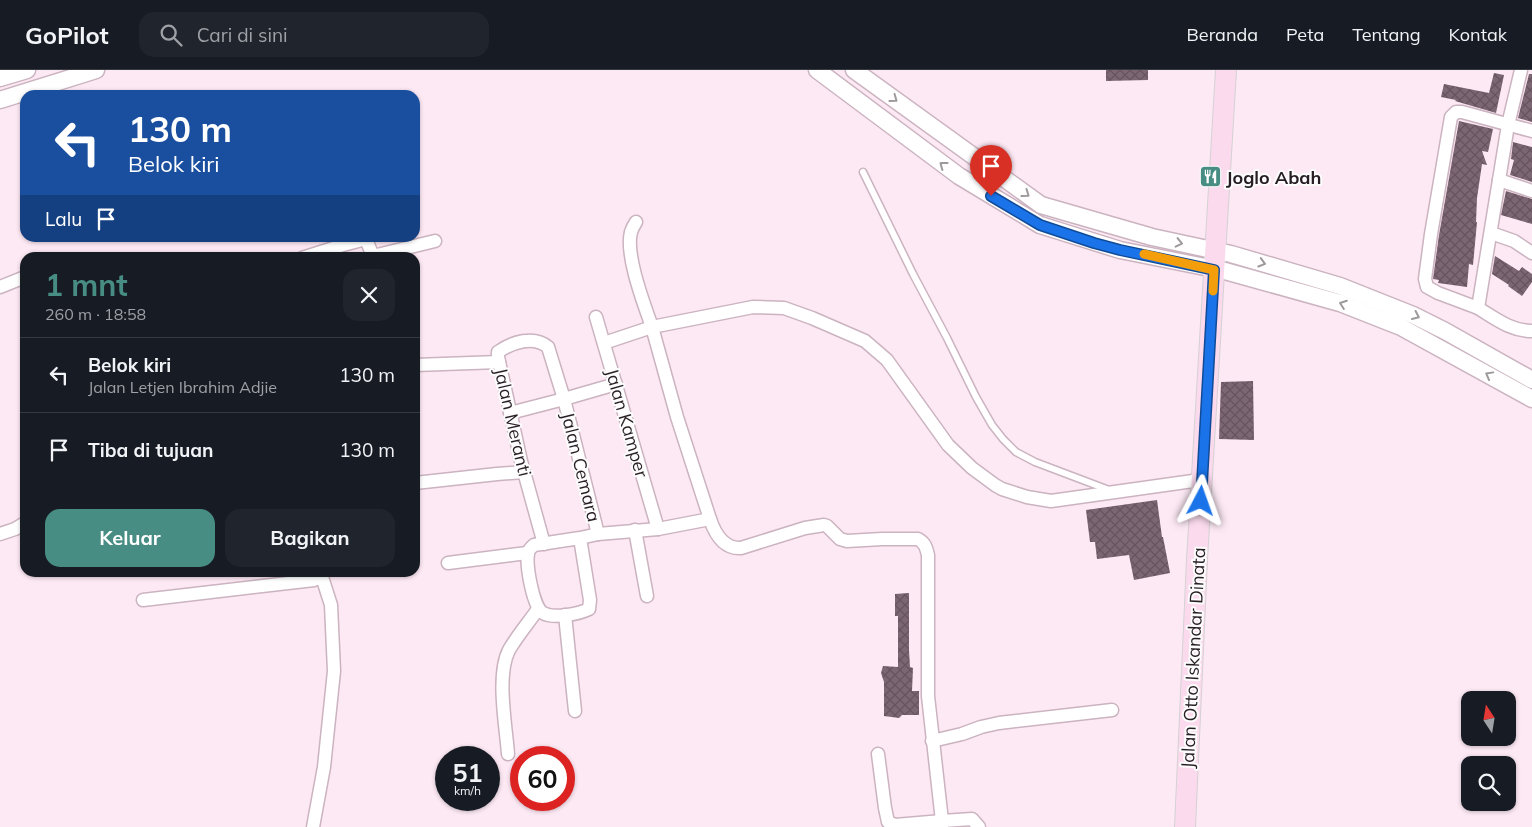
<!DOCTYPE html>
<html lang="id">
<meta charset="utf-8">
<style>
body{margin:0;font-family:Mulish,sans-serif;background:#20242c;color:#f1f3f6;height:100vh;display:flex;flex-direction:column;font-size:19px;white-space:nowrap}
*{box-sizing:border-box;margin:0}
p{font-size:16px;color:#9ea1a6}
.icon{flex:none;width:28px;height:28px;fill:none;stroke:currentColor;stroke-width:2;stroke-linecap:round;stroke-linejoin:round}
.map{position:relative;flex:1;overflow:hidden}
.drawer{position:absolute;left:20px;top:182px;width:400px;height:325px;display:flex;flex-direction:column;background:#171b24;border-radius:15px;box-shadow:0 1px 4px #0004}
.drawer>*{flex:none}
.hud{position:absolute;left:20px;top:20px;width:400px;height:152px;border-radius:15px;box-shadow:0 1px 4px #0004;background:#1a4fa0;color:#fff;overflow:hidden}
.needle{width:32px;rotate:348deg}
.tools{position:absolute;left:1461px;top:621px;display:grid;gap:10px}
.tools a{display:grid;place-items:center;width:55px;height:55px;border-radius:10px;background:#171b24;box-shadow:0 1px 4px #0004;font-size:25px}
.speed{position:absolute;left:435px;top:676px;display:flex;gap:10px;font-size:25px;font-weight:700;text-align:center}
.speed>*{display:grid;place-content:center;width:65px;height:65px;border-radius:50%;background:#171b24;box-shadow:0 1px 4px #0004;line-height:1}
.speed small{font-size:12px;font-weight:400}
.speed .limit{border:8px solid #d22;background:#fff;color:#111}
.pin{position:absolute;display:grid;place-items:center;width:42px;height:42px;color:#fff;margin:-51px -21px;border-radius:50% 50% 50% 0;rotate:-45deg;box-shadow:0 0 5px #0007}
.pin .icon{rotate:45deg}
.me{position:absolute;width:55px;margin:-28px;rotate:4deg;stroke-linejoin:round;filter:drop-shadow(0 0 4px #0008)}
.turn{display:flex;align-items:center;gap:18px;height:105px;padding:0 25px;font-size:22px}
.turn .icon{width:65px;height:65px;stroke-width:2.5}
.turn b{display:block;font-size:35px;line-height:42px}
.then{display:flex;align-items:center;height:48px;padding:0 25px;background:#0003;gap:10px;font-size:19px}
.round{display:grid;place-items:center;flex:none;width:52px;height:52px;border-radius:15px;background:#20242c}
.head{display:flex;align-items:center;justify-content:space-between;height:85px;padding:0 25px}
h1{font-size:30px;font-weight:700;line-height:38px;color:#488d83}
.action{display:flex;gap:10px;margin-top:auto;padding:10px 25px}
.action a{flex:1;height:58px;border-radius:15px;background:#488d83;color:#fff;font-size:20px;font-weight:700;line-height:58px;text-align:center}
.action a+a{background:#20242c;color:#f1f3f6}
ul{padding:0;list-style:none}
li{display:flex;align-items:center;gap:15px;height:75px;padding:0 25px;border-top:1px solid #363941}
li div{flex:1}
li b{display:block;font-size:19px}
li em{font-style:normal}
header{display:flex;align-items:center;gap:30px;box-sizing:border-box;height:70px;padding:0 25px;background:#171b24;border-bottom:1px solid #363941}
header strong{font-size:24px}
nav{display:flex;gap:28px;margin-inline-start:auto;font-size:18px}
.search{width:350px;height:45px;background:#20242c;display:flex;align-items:center;gap:12px;box-sizing:border-box;padding:0 18px;border-radius:15px;color:#9ea1a6;font-size:19px}
.map>svg:first-child{display:block}
.building{fill:url(#building-cross-hatch)}
.lines{fill:none;stroke-linecap:round;stroke-linejoin:round}
.service-casing{stroke:#cbb3c0;stroke-width:9}
.minor-casing{stroke:#cbb3c0;stroke-width:15}
.tertiary-casing{stroke:#cbb3c0;stroke-width:19}
.primary-casing{stroke:#d4d2d3;stroke-width:22}
.service{stroke:#fff;stroke-width:6}
.minor{stroke:#fff;stroke-width:12}
.tertiary{stroke:#fff;stroke-width:16}
.primary{stroke:#fbdaed;stroke-width:20}
.oneway{stroke:#9e9a9c}
.route-casing{stroke:#114b97;stroke-width:12}
.route{stroke:#1a73e8;stroke-width:9}
.slow{stroke:#f59e0b;stroke-width:9}
.labels{text-anchor:middle;dominant-baseline:central;stroke-width:4;stroke-linejoin:round;paint-order:stroke}
.poi-label{font-size:18px;font-weight:bold;fill:#271e23;stroke:#fcfcfc;text-anchor:start}
.street-label{font-size:18px;fill:#271e23;stroke:#fcfcfc}
</style>
<header>
<strong>GoPilot</strong>
<div class="search"><svg class="icon" aria-label="search" viewBox="0 0 24 24"><circle cx="10" cy="10" r="6"/><path d="M15 15l6 6"/></svg>Cari di sini</div>
<nav><a>Beranda</a><a>Peta</a><a>Tentang</a><a>Kontak</a></nav>
</header>
<div class="map">
<svg width="1532" height="757" viewBox="0 0 1532 757">
<defs>
<pattern id="building-cross-hatch" width="8" height="8" patternUnits="userSpaceOnUse" patternTransform="scale(1.25)"><rect width="8" height="8" fill="#7c6673"/><path d="M0 0l8 8M0 8l8-8" fill="none" stroke="#66535e"/></pattern>
</defs>
<rect width="100%" height="100%" fill="#fde9f4"/>
<!-- building -->
<g class="building">
<path d="M1106 0H1148V10L1106 11Z"/>
<path d="M1494 3 1504 5 1496 43 1455 31 1456 30 1441 27 1444 14 1489 23Z"/>
<path d="M1529 4H1532V52L1518 48Z"/>
<path d="M1459 51 1493 59 1488 82 1482 81 1487 95 1482 94 1477 128 1476 152H1477L1473 195 1469 194 1467 217 1438 213 1439 210 1433 209 1439 165Z"/>
<path d="M1513 72 1532 77V112L1510 105 1514 90 1511 89Z"/>
<path d="M1506 121 1532 129V154L1501 145Z"/>
<path d="M1495 186 1519 201 1522 197 1532 204V212L1522 226 1508 216 1509 215 1492 204Z"/>
<path d="M1253 311 1254 370 1219 369 1221 312Z"/>
<path d="M1157 430 1162 467H1163L1170 503 1134 510 1129 485 1097 489 1095 472H1090L1086 440Z"/>
<path d="M909 523V580L910 597 913 598 912 621H919V645H902L899 648 884 646V612L881 603 883 596 898 597V546H895V524Z"/>
</g>
<g class="lines">
<defs>
<path id="service" d="M863 102 913 204 947 268 976 327 992 355 1003 369 1016 382 1035 392 1109 420"/>
<g id="minor">
<path d="M1521 0 1508 55 1478 238 1438 223 1427 217 1425 209 1431 164 1451 47 1456 42H1462L1532 61"/>
<path d="M1499 110 1532 121"/>
<path d="M1491 163 1514 171 1532 183"/>
<path d="M302 188 343 175 366 169 372 184 377 185 435 171"/>
<path d="M0 217 25 207"/>
<path d="M1478 238C1496 249 1511 261 1532 261"/>
<path d="M596 247 658 459"/>
<path d="M604 273 652 257C644 234 625 185 631 162 632 159 634 155 636 152"/>
<path d="M415 295 499 292"/>
<path d="M510 343 564 329 616 314"/>
<path d="M415 413 497 404 524 402"/>
<path d="M710 449C715 464 724 479 741 478L805 458 824 455 827 456 840 469 847 471 882 469H918C925 473 926 477 928 485V626L942 751 972 749 979 757"/>
<path d="M635 460 647 526"/>
<path d="M0 464 15 459 25 453"/>
<path d="M580 468 590 530 589 539C579 544 553 549 543 543 533 537 526 496 528 484 528 480 531 478 534 475L580 468 598 464 658 459 710 449 677 347 652 257 753 237 784 238 812 248 865 271 887 290 948 375 972 398 995 415 1002 419 1027 427 1051 431 1193 411H1202"/>
<path d="M544 474 521 391 498 287V282C512 272 534 265 548 277L564 329 598 464"/>
<path d="M448 493 527 483"/>
<path d="M143 530 314 510 322 507 321 502"/>
<path d="M565 545 575 641"/>
<path d="M932 671 962 664 981 657 999 653 1112 640"/>
<path d="M508 684C506 656 496 605 509 580 517 566 529 552 538 539"/>
<path d="M878 684 885 738 888 752 895 755 942 751V757"/>
<path d="M313 757 324 697 334 601 331 535 322 507"/>
</g>
<g id="tertiary">
<path d="M817 0 959 106 1040 155 1120 180 1225 201 1340 233 1401 257 1532 329"/>
<path d="M854 0 1041 135 1152 167 1231 184 1340 216 1413 245 1445 261 1532 310"/>
<path d="M0 8 27 0"/>
<path d="M0 30 96 0"/>
</g>
<path id="primary" d="M1185 757 1197 490 1226 0"/>
</defs>
<!-- service casing -->
<use href="#service" class="service-casing"/>
<!-- minor casing -->
<use href="#minor" class="minor-casing"/>
<!-- tertiary casing -->
<use href="#tertiary" class="tertiary-casing"/>
<!-- primary casing -->
<use href="#primary" class="primary-casing"/>
<!-- service -->
<use href="#service" class="service"/>
<!-- minor -->
<use href="#minor" class="minor"/>
<!-- tertiary -->
<use href="#tertiary" class="tertiary"/>
<!-- primary -->
<use href="#primary" class="primary"/>
</g>
<!-- one-way arrows -->
<defs><path id="oneway-chevron" d="M-2-3.5L2.5 0L-2 3.5" fill="none" stroke-width="1.6" stroke-linecap="round" stroke-linejoin="round" transform="scale(1.25)"/></defs>
<g class="oneway">
<use href="#oneway-chevron" transform="translate(894 29) rotate(36)"/>
<use href="#oneway-chevron" transform="translate(943 95) rotate(-143)"/>
<use href="#oneway-chevron" transform="translate(1026 124) rotate(36)"/>
<use href="#oneway-chevron" transform="translate(1179 173) rotate(13)"/>
<use href="#oneway-chevron" transform="translate(1262 193) rotate(16)"/>
<use href="#oneway-chevron" transform="translate(1343 234) rotate(-160)"/>
<use href="#oneway-chevron" transform="translate(1416 246) rotate(25)"/>
<use href="#oneway-chevron" transform="translate(1489 305) rotate(-151)"/>
</g>
<g class="lines">
<defs>
<path id="route" d="M991 126 1040 155 1094 173 1120 180 1214 200 1201 431"/>
</defs>
<!-- route casing -->
<use href="#route" class="route-casing"/>
<!-- route -->
<use href="#route" class="route"/>
<!-- slow -->
<path class="slow" d="M1144 184 1214 200 1213 221"/>
</g>
<!-- icons -->
<defs>
<symbol id="restaurant-square" viewBox="-11 -11 22 22"><rect x="-9" y="-9" width="18" height="18" rx="4" fill="#488d83" stroke="#fcfcfc"/><path d="M-5-6h1v4h1v-4h1v4h1v-4h1v5L-1.5 .5V6h-2V.5L-5-1ZM5-6V6H3V1.5H1.5Q1.5-4 5-6Z" fill="#fff"/></symbol>
</defs>
<g fill-rule="evenodd">
<use href="#restaurant-square" x="1198" y="94" width="25" height="25"/>
</g>
<g class="labels">
<!-- poi labels -->
<g class="poi-label">
<text x="1226" y="107">Joglo Abah</text>
</g>
<!-- street labels -->
<g class="street-label">
<text transform="translate(513 352) rotate(77)">Jalan Meranti</text>
<text transform="translate(627 353) rotate(74)">Jalan Kamper</text>
<text transform="translate(581 397) rotate(76)">Jalan Cemara</text>
<text transform="translate(1193 588) rotate(-87)">Jalan Otto Iskandar Dinata</text>
</g>
</g>
</svg>
<div class="tools">
<a><svg class="needle" viewBox="-14 -14 28 28"><path d="M0-13l5 13h-10z" fill="#e53935"/><path d="M0 13l5-13h-10z" fill="#9ea1a6"/></svg></a>
<a><svg class="icon" aria-label="search" viewBox="0 0 24 24"><circle cx="10" cy="10" r="6"/><path d="M15 15l6 6"/></svg></a>
</div>
<div class="speed"><div>51<small>km/h</small></div><div class="limit">60</div></div>
<div class="pin" style="left:991px;top:126px;background:#d93025"><svg class="icon" aria-label="arrive" viewBox="0 0 24 24"><path d="M6 21V4h12l-3 4 3 4H6"/></svg></div>
<svg class="me" style="left:1201px;top:431px" viewBox="-20 -20 40 40"><path d="M0-17L14 15 0 8-14 15z" fill="#1a73e8" stroke="#fff" stroke-width="4"/></svg>
<div class="hud">
<div class="turn"><svg class="icon" aria-label="left" viewBox="0 0 24 24"><path d="M17 20v-9H6M10 6l-5 5 5 5"/></svg><div><b>130 m</b>Belok kiri</div></div>
<div class="then">Lalu<svg class="icon" aria-label="arrive" viewBox="0 0 24 24"><path d="M6 21V4h12l-3 4 3 4H6"/></svg></div>
</div>
<section class="drawer">
<div class="head"><div><h1>1 mnt</h1><p>260 m · 18:58</p></div><a class="round"><svg class="icon" aria-label="close" viewBox="0 0 24 24"><path d="M6 6l12 12M18 6L6 18"/></svg></a></div>
<ul>
<li><svg class="icon" aria-label="left" viewBox="0 0 24 24"><path d="M17 20v-9H6M10 6l-5 5 5 5"/></svg><div><b>Belok kiri</b><p>Jalan Letjen Ibrahim Adjie</p></div><em>130 m</em></li>
<li><svg class="icon" aria-label="arrive" viewBox="0 0 24 24"><path d="M6 21V4h12l-3 4 3 4H6"/></svg><div><b>Tiba di tujuan</b></div><em>130 m</em></li>
</ul>
<div class="action"><a>Keluar</a><a>Bagikan</a></div>
</section>
</div>
